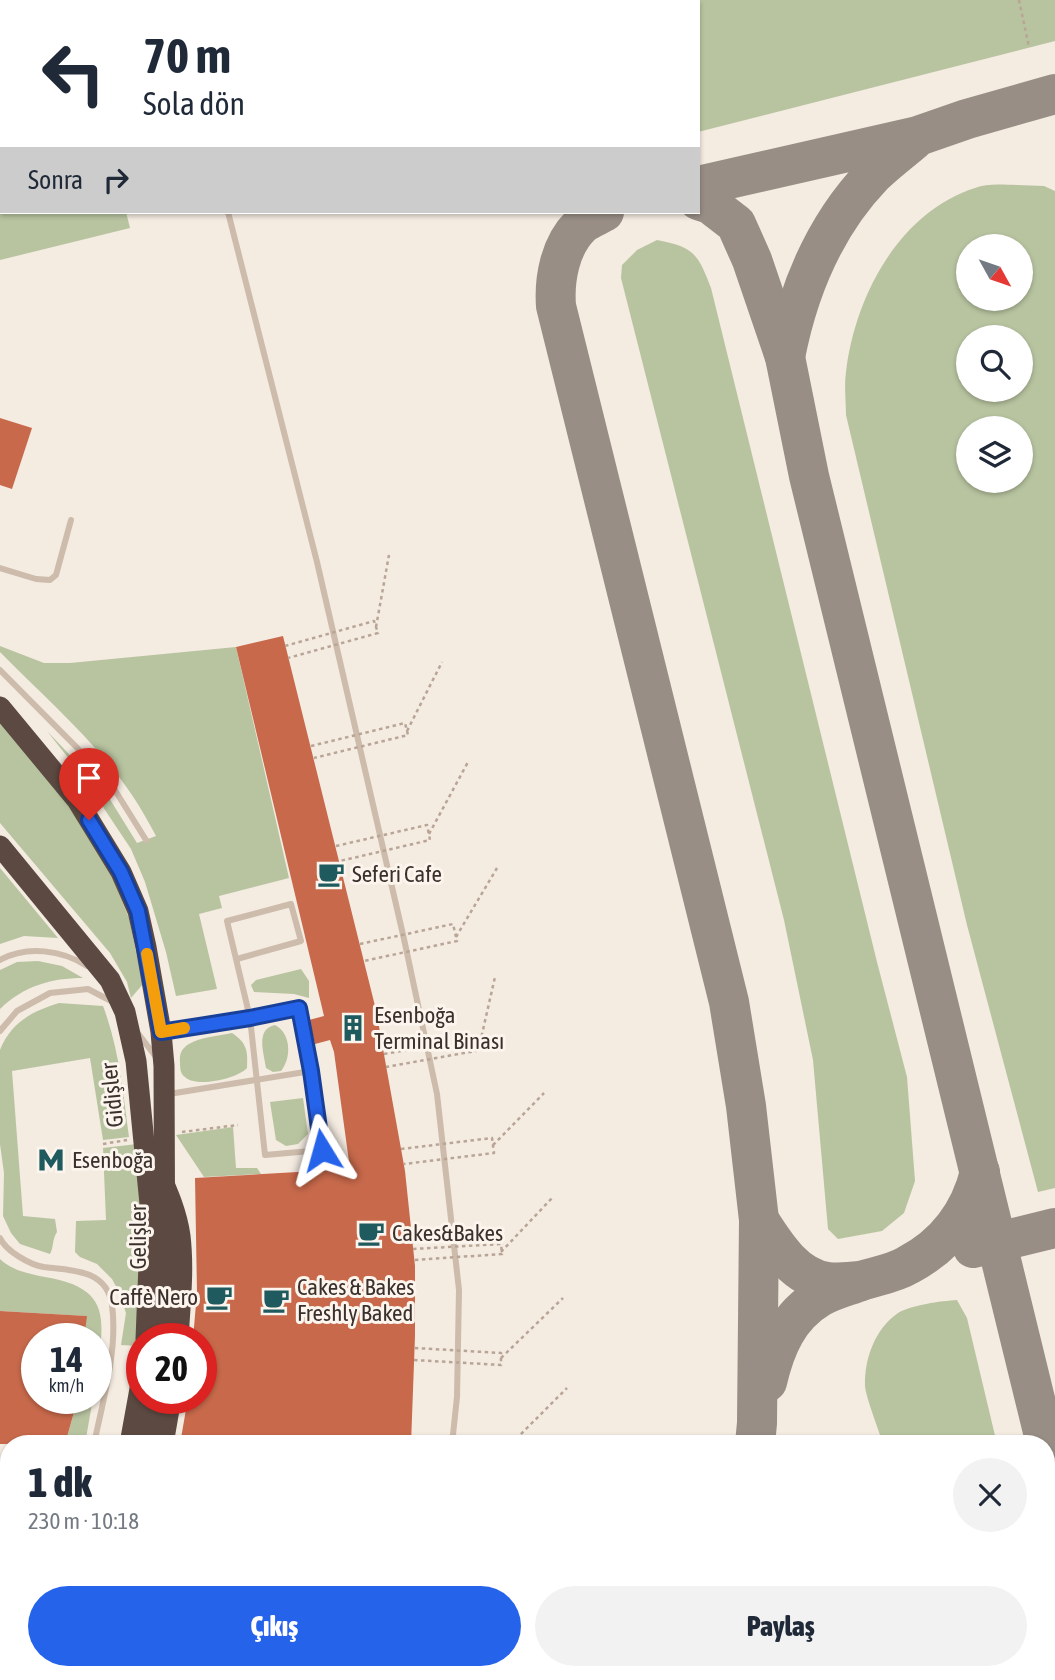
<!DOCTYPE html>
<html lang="tr">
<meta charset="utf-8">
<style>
body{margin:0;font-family:"Asap Condensed",sans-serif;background:#f2f2f3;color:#1f2937;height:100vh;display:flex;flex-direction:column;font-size:26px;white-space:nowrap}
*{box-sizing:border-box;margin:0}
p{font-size:23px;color:#747a83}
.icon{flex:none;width:38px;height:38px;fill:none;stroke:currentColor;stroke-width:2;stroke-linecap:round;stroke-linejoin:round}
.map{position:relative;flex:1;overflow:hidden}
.sheet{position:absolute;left:0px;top:1435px;width:1055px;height:245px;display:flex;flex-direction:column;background:#fff;border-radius:28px 28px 0 0;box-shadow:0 2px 5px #0004}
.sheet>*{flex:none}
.guide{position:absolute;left:0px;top:0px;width:700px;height:214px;box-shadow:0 2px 5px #0004;background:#fff;color:#1f2937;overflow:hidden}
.needle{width:46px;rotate:130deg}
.controls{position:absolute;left:956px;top:234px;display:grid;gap:14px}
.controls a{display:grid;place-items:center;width:77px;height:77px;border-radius:50%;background:#fff;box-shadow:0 2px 5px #0004;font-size:35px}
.speed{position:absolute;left:21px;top:1323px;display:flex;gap:14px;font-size:35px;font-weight:700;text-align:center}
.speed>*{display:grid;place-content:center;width:91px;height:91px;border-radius:50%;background:#fff;box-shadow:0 2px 5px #0004;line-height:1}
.speed small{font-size:18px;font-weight:400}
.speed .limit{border:10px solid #d22;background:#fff;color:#111}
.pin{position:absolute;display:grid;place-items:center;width:60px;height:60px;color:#fff;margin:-72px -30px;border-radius:50% 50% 50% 0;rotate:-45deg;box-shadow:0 0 7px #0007}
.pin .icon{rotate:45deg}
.me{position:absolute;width:77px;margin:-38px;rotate:352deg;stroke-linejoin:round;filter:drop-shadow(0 0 5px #0008)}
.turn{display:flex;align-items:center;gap:24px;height:147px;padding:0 28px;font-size:32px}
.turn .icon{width:91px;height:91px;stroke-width:2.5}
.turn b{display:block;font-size:49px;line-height:60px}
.then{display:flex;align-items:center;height:66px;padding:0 28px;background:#0003;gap:14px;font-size:26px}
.round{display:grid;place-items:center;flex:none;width:74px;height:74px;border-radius:37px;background:#f2f2f3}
.headline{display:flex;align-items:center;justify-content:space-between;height:119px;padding:0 28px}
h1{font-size:42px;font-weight:800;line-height:52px}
.action{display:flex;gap:14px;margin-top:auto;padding:14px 28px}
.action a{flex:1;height:80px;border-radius:42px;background:#2563eb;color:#fff;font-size:28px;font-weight:800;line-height:80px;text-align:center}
.action a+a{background:#f2f2f3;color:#1f2937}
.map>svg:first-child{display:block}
.green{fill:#b8c4a0;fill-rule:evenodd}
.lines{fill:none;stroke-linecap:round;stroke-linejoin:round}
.taxiway{stroke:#988e86;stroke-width:40}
.building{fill:#c8694b}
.path{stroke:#b9a596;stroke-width:2.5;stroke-dasharray:3.5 3.5;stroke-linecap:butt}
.lane{stroke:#cdbbac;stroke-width:6}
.highway{stroke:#5c4a42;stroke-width:21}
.path-bridge{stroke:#b9a596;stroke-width:2.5;stroke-dasharray:3.5 3.5;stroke-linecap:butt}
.highway-bridge{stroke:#5c4a42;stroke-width:21}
.route-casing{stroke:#184099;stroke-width:18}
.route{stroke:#2563eb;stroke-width:12}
.slow{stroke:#f59e0b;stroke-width:12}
.labels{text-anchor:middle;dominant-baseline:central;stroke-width:6;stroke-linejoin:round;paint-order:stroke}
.poi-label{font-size:23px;fill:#3b302b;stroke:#fbf5ee;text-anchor:start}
.street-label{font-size:23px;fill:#3b302b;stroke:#fbf5ee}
</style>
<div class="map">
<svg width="1055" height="1680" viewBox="0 0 1055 1680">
<rect width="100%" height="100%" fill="#f4ebe1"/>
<!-- green -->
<g class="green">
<path d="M587 0H1055V41L698 132V2Z"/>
<path d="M1017 185 1044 186 1055 191V1188L1038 1192 967 925 846 415C846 401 844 386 846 372 855 297 898 213 975 188 987 183 1004 185 1017 185ZM968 247H1020V299H968ZM968 338H1020V390H968ZM968 429H1020V481H968Z"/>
<path d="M0 210 126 212 130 228 0 260Z"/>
<path d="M657 240C694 247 698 254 711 288L877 962 907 1077 915 1181 904 1213 882 1231 838 1239 828 1229 813 1060 784 920 621 278 622 265 637 250Z"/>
<path d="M0 646 44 663H70L236 647 289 878 219 896 222 908 199 914 217 989 176 996 166 952 145 882 131 849 81 774 47 731 106 793 137 843 156 836C149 823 142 810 134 798 98 743 46 699 0 652Z"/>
<path d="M0 716 37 760 104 857 129 918 143 984 131 998 127 982 110 953 0 823Z"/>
<path d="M0 868 58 938 24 936 0 944Z"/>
<path d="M38 961 62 966 83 978C51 978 24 986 0 1009V970L17 962Z"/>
<path d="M301 969 309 981V998L294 994 254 992 251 985 256 980Z"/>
<path d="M59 1003 103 1006C119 1048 123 1093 129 1137L103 1140 90 1058 12 1071 23 1216 55 1219 57 1232C52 1239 54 1247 50 1254L20 1244 11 1233 3 1216 4 1173 0 1144V1050C11 1022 33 1011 59 1003Z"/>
<path d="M275 1025C291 1033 292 1058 281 1071L273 1072 266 1068C264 1053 255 1029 275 1025Z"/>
<path d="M232 1033C247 1043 248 1051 247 1068 237 1079 196 1088 185 1077 180 1074 180 1067 180 1062 179 1054 182 1048 189 1044 200 1037 219 1036 232 1033Z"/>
<path d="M303 1098 308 1134 298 1144 286 1146 276 1140 270 1102Z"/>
<path d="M233 1127 236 1168H257L261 1174 204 1177 176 1135Z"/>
<path d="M137 1144C144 1212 141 1278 138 1346L121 1345 126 1313 119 1292 112 1279 97 1264 80 1257 75 1252 76 1221 106 1220 103 1148Z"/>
<path d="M0 1259C11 1270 29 1274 45 1277 113 1288 104 1321 96 1377V1339H84L86 1316 0 1311Z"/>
<path d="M957 1300 967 1318 997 1444H883C879 1430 866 1398 865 1386 864 1359 875 1329 898 1313 911 1305 941 1301 957 1300Z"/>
<path d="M78 1398H93L85 1444H65Z"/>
</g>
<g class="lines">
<!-- taxiway -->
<g class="taxiway">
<path d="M698 186 918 136 967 119 1055 94"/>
<path d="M698 200 710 204 736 224 752 260 785 357 809 476 1046 1444"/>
<path d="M604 212C597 216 586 220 580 226 560 246 554 279 556 306L729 1002 746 1106 759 1220 757 1423 755 1444"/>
<path d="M785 357C798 290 825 225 873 175 885 163 900 152 914 140"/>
<path d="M759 1220C775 1245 795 1278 828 1282 838 1283 851 1282 861 1281 848 1286 832 1290 820 1297 788 1316 775 1347 767 1382"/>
<path d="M973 1248 1055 1228"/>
<path d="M861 1281C877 1276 895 1273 908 1265 946 1245 970 1213 980 1172"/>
<path d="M1046 1444 1055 1479"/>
<path d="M755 1671 762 1680"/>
<path d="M723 1680 725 1671"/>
</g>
</g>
<!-- building -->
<g class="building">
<path d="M0 418 32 428 12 489 0 485Z"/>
<path d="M283 636 376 1010 405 1171 415 1266V1336L411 1444H180L188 1398H201V1339H193L197 1292 195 1178 350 1169 334 1052 330 1040 315 1044 309 1020 324 1016 236 647Z"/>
<path d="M0 1311 87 1316 84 1339H37V1398H78L65 1444H0Z"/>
</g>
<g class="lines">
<!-- path -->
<g class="path">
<path d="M1019 0 1029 47"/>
<path d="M376 627 389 555"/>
<path d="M407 731 442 662"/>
<path d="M429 834 468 762"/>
<path d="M456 937 497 868"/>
<path d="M480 1043 495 977"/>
<path d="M182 1132 238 1125"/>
<path d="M103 1144 127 1140"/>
<path d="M493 1145 544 1093"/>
<path d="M501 1252 553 1197"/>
<path d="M501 1358 563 1298"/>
<path d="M511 1444 567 1388"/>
<path d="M0 1639 9 1643"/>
</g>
<!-- lane -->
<g class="lane">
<path d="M0 23 2 30"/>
<path d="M0 174 2 173"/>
<path d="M0 196H2"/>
<path d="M228 212 317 562 404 939 437 1094 459 1290 457 1397 452 1444"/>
<path d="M0 568 36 579 50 580 56 575 71 520"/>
<path d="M0 670 108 779 146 840"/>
<path d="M237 959 301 941 291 904 227 921 250 1018 265 1155 322 1150 311 1071"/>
<path d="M0 960C27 945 62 950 87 966"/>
<path d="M0 1031 17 1011 50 993 88 989 113 1002"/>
<path d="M163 1031 299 1008 311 1071 169 1094"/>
<path d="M137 1032 156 1057"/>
<path d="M0 1238C6 1251 30 1265 44 1267 70 1270 107 1269 112 1305 118 1350 103 1400 94 1444"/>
<path d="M11 1680 14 1671"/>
<path d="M415 1680 416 1671"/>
</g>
<!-- highway -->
<g class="highway">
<path d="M0 707 77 800 121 872 138 911 146 947 161 1032 164 1066 165 1322 162 1339"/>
<path d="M130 1444 142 1378"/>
<path d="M145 1444 154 1398"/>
<path d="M163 1444 171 1398"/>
<path d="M56 1680 61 1671"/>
</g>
<!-- path-bridge -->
<g class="path-bridge">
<path d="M285 646 374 621 378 633 288 658"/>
<path d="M311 746 405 723 408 735 314 758"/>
<path d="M336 846 427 825 430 840 340 861"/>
<path d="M360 944 453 924 457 941 364 961"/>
<path d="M384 1054 479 1037 481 1050 386 1067"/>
<path d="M401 1149 492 1138 494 1153 404 1164"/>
<path d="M413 1249 501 1244 502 1254 414 1260"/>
<path d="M414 1360 501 1365V1353L415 1348"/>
</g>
<!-- highway-bridge -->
<g class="highway-bridge">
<path d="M0 846 110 980 125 1012 136 1061 151 1214 146 1339"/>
<path d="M151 1154C162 1180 176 1207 180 1236 184 1269 180 1305 178 1339"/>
<path d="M86 1680 89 1671"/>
</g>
</g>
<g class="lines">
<defs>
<path id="route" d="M89 820 121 872 138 911 161 1032 250 1018 299 1008 311 1071 322 1150"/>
</defs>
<!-- route casing -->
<use href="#route" class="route-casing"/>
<!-- route -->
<use href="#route" class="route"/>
<!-- slow -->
<path class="slow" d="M147 954 161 1032 184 1028"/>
</g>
<!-- icons -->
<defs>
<symbol id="cafe-bare" viewBox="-9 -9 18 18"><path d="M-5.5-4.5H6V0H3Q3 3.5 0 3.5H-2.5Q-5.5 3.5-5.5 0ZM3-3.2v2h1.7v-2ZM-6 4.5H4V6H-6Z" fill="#1f5a5e" stroke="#fbf5ee" stroke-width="2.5" paint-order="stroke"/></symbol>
<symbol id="building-bare" viewBox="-9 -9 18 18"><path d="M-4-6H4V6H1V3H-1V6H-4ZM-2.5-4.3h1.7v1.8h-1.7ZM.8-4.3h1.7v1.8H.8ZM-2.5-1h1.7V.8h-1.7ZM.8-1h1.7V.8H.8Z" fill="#1f5a5e" stroke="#fbf5ee" stroke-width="2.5" paint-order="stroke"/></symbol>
<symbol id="metro-bare" viewBox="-9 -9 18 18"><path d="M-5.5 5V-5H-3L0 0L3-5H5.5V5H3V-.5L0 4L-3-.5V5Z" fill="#1f5a5e" stroke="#fbf5ee" stroke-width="2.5" paint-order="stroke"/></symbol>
</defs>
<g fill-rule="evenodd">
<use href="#cafe-bare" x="312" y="855" width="38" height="38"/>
<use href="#building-bare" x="334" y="1009" width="38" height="38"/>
<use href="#metro-bare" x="32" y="1141" width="38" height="38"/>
<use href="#cafe-bare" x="352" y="1214" width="38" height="38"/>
<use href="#cafe-bare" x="200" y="1278" width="38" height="38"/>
<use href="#cafe-bare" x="257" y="1281" width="38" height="38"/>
</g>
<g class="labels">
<!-- poi labels -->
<g class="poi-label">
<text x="352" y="874">Seferi Cafe</text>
<text x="374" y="1015">Esenboğa<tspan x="374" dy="26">Terminal Binası</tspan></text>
<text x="72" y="1160">Esenboğa</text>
<text x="392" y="1233">Cakes&amp;Bakes</text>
<text x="297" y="1287">Cakes &amp; Bakes<tspan x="297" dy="26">Freshly Baked</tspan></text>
<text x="198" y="1297" text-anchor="end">Caffè Nero</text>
</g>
<!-- street labels -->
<g class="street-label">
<text transform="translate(112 1095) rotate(-96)">Gidişler</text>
<text transform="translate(138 1237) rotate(-90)">Gelişler</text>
</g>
</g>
</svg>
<div class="controls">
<a><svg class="needle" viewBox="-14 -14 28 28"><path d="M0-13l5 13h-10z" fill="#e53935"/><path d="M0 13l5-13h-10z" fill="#747a83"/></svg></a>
<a><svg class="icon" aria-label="search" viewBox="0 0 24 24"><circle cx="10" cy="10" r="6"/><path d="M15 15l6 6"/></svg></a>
<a><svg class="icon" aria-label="layers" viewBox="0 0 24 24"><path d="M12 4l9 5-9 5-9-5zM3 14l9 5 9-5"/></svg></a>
</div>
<div class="speed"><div>14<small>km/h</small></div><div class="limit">20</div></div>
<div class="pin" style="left:89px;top:820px;background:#d93025"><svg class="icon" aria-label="arrive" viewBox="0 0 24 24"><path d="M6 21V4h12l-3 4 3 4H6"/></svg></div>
<svg class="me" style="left:322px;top:1150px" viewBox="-20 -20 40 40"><path d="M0-17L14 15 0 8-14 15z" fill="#2563eb" stroke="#fff" stroke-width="4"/></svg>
<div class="guide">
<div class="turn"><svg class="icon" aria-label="left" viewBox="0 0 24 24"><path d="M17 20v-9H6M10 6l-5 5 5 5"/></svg><div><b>70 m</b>Sola dön</div></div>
<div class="then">Sonra<svg class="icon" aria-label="right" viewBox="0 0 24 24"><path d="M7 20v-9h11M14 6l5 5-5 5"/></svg></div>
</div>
<section class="sheet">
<div class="headline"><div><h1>1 dk</h1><p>230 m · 10:18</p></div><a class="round"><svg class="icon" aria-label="close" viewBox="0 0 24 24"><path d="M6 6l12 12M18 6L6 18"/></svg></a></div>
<div class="action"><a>Çıkış</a><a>Paylaş</a></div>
</section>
</div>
